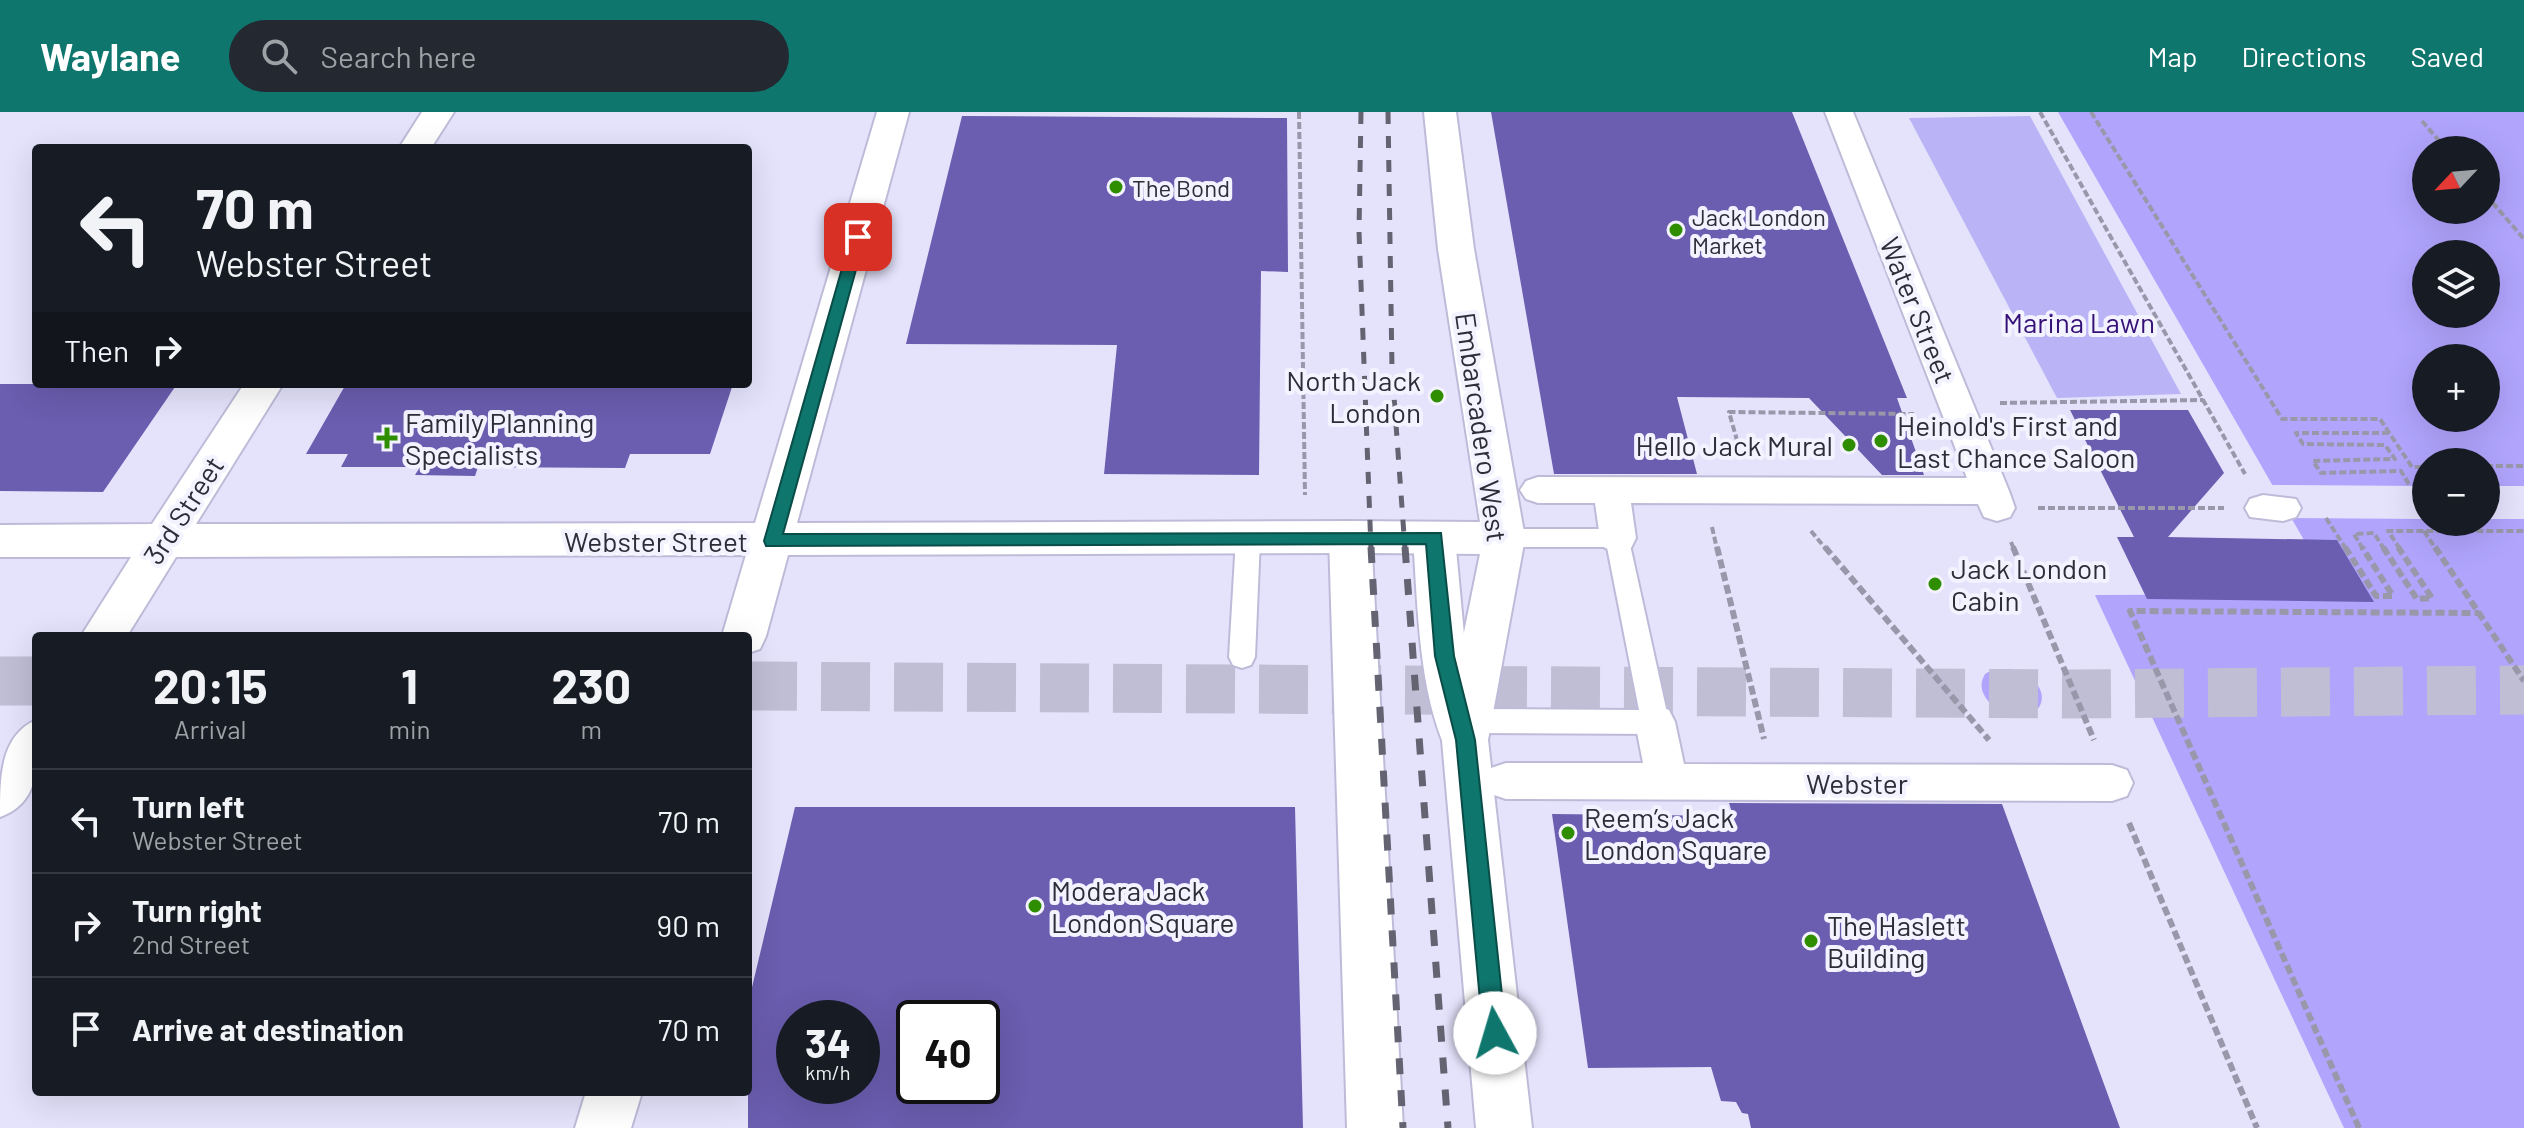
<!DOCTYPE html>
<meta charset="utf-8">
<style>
body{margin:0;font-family:Barlow,sans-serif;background:#242831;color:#f1f3f6;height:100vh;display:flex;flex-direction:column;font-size:30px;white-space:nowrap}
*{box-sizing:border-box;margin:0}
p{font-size:26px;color:#9ea1a6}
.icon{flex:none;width:44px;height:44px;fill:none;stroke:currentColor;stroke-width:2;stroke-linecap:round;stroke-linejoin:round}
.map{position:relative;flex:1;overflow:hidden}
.side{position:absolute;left:32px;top:520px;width:720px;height:464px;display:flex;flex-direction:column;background:#171b24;border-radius:8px;box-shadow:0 8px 32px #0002}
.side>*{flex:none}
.guide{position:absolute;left:32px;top:32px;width:720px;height:244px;border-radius:8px;box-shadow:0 8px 32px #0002;background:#171b24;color:#f1f3f6;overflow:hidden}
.needle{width:52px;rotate:244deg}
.fabs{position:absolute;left:2412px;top:24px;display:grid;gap:16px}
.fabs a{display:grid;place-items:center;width:88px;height:88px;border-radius:50%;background:#171b24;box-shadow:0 8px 32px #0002;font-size:40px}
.speed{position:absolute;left:776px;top:888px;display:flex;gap:16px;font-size:40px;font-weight:700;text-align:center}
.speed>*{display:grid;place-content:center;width:104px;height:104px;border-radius:50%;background:#171b24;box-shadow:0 8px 32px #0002;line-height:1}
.speed small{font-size:20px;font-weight:400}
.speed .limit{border:4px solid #111;border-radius:12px;background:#fff;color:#111}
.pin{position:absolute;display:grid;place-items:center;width:68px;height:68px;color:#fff;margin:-34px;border-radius:16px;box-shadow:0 4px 12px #0006}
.me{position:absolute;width:88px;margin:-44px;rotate:354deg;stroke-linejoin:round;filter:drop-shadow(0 0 6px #0008)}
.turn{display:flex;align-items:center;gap:28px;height:168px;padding:0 32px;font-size:36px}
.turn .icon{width:104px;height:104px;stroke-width:2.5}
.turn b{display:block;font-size:56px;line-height:68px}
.then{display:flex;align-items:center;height:76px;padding:0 32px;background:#0003;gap:16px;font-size:30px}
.eta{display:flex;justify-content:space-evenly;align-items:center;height:136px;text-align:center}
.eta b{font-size:48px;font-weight:700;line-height:56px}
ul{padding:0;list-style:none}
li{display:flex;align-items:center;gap:24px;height:104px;padding:0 32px;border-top:2px solid #363941}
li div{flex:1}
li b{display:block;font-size:30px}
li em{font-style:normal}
header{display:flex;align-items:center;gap:48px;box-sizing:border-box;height:112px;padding:0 40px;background:#0f766e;color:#fff}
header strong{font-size:38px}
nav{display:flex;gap:44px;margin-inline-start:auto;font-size:28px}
.search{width:560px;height:72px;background:#242831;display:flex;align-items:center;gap:20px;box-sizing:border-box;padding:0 28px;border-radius:44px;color:#9ea1a6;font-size:30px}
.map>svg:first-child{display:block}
.green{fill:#bab3f6}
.water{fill:#b0a4fd;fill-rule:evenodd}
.pier{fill:#e5e3fc}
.building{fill:#6b5daf;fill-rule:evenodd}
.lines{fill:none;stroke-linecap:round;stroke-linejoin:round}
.primary-tunnel{stroke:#c0bed5;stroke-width:49;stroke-dasharray:49 24;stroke-linecap:butt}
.service-casing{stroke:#bebbd9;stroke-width:4}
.pedestrian-casing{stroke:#bebbd9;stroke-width:4}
.minor-casing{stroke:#bebbd9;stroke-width:4}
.tertiary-casing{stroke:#bebbd9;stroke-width:4}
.path-far1{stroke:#9997aa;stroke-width:4;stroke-dasharray:7 3;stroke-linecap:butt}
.path{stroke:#9997aa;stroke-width:6;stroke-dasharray:9 4;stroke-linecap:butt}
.service{fill:#fff;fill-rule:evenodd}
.pedestrian{fill:#fff;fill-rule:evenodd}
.minor{fill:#fff;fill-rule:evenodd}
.tertiary{fill:#fff;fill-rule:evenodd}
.rail-far1{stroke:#646372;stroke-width:5;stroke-dasharray:12 12;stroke-linecap:butt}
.rail{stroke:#646372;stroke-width:7;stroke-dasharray:16 16;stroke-linecap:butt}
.route{fill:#0f766e;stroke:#0a4d48;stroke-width:2}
.poi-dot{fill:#2f8e00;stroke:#f3f2ff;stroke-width:3}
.labels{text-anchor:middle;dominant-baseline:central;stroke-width:8;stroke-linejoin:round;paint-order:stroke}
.far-poi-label{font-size:24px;fill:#2d2c37;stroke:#f3f2ff;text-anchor:start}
.street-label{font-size:28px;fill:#2d2c37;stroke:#f3f2ff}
.park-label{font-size:28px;fill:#341077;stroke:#f3f2ff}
.poi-label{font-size:28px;fill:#2d2c37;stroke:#f3f2ff;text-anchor:start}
</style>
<header>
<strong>Waylane</strong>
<div class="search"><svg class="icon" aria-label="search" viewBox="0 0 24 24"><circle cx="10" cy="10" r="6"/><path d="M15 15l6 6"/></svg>Search here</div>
<nav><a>Map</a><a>Directions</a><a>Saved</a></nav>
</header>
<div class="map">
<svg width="2524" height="1016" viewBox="0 0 2524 1016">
<rect width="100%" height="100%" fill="#e5e3fc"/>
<!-- green -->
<path class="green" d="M2030 4 2181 282 2057 286 1909 6Z"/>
<!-- water -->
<g class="water">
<path d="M2058 0H2524V1016H2344L2095 483 2335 482ZM2426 38H2486V98H2426ZM2426 142H2486V202H2426ZM2426 246H2486V306H2426ZM2426 350H2486V410H2426Z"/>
<path d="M2010 557C2073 575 2030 632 1989 590 1981 581 1979 572 1985 562L1992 558Z"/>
</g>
<!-- pier -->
<g class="pier">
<path d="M2269 373 2426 374V407L2289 406Z"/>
<rect x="2486" y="374" width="38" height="33"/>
</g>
<!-- building -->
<g class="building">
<path d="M1491 0H1792L1907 286H1897L1924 363H1882L1809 286 1677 285 1697 362H1554Z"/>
<path d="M962 4 1287 6 1288 160 1261 159 1259 363 1104 362 1117 233 906 232Z"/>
<path d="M0 272H177L103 380 0 379Z"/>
<path d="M346 272H733L710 342H630L625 356 478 355 475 364 415 363 420 355H341L348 342H306Z"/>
<path d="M2070 298H2188L2224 361 2168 425 2337 428 2374 490 2147 487 2117 425H2134Z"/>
<path d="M1729 691 2002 692 2120 1016H1751L1748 1002 1742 1001 1736 990 1721 989 1711 955 1588 956 1552 702 1733 704Z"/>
<path d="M795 695H1295L1303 1016H748V892ZM794 906H862V974H794ZM914 906H982V974H914Z"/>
</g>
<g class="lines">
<!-- primary-tunnel -->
<g class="primary-tunnel">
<path d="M0 569H36"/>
<path d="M748 574 2071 582 2524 578"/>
</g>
<defs>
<g id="service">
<path d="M1504 417H1618L1627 419 1669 610 1665 618 1655 622 1468 621 1458 617 1454 609 1458 601 1468 597 1639 598 1607 435H1504L1495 433 1492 426 1495 419Z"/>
<path d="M1248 418 1257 420 1260 427 1255 545 1251 553 1242 556 1233 553 1229 545 1236 427 1239 420Z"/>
</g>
<g id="pedestrian">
<path d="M1825 0H1853L2009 379 2015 396 2010 405 1997 409 1984 405 1978 392 1631 391 1636 426 1631 436 1618 440 1605 436 1600 426 1595 391H1538L1526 387 1520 378 1526 369 1538 365 1967 366Z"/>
<path d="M2263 383 2296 387 2301 396 2296 405 2283 409 2250 405 2245 396 2250 387Z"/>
<path d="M1655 593 1669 598 1675 610 1684 652 2112 653 2127 658 2133 671 2127 684 2112 689 1506 687 1491 682 1485 669 1491 656 1506 651H1643L1635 610 1641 598Z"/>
</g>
<g id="minor">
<path d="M422 0H454L431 36H399Z"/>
<path d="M877 0H909L797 411 1350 409 1365 414 1371 425 1365 436 1350 441 788 443 766 524 760 537 748 541V524H722L746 443 176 445 127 524H81L131 445H0V413L152 412 244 272H283L196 412 755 411Z"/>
<path d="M1434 410 1449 415 1455 426 1466 544 1488 628 1482 642 1465 648 1448 642C1418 579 1418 495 1413 426L1419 415Z"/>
<path d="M36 608C36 647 44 689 0 705 0 666 0 624 36 608Z"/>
<path d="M586 980H642L631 1016H575Z"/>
</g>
<path id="tertiary" d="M1424 0H1456L1474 137 1525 426 1488 628 1532 1016H1476L1442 628 1480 442 1372 441 1403 1016H1347L1329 425 1335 414 1350 409 1480 410 1438 137Z"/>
</defs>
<!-- service casing -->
<use href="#service" class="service-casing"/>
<!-- pedestrian casing -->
<use href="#pedestrian" class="pedestrian-casing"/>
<!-- minor casing -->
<use href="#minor" class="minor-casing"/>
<!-- tertiary casing -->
<use href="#tertiary" class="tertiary-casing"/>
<!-- path-far1 -->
<g class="path-far1">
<path d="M1299 0 1305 383"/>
<path d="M2040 0 2245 362"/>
<path d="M2091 0 2282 307H2380L2412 355H2426"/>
<path d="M2422 9 2447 38"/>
<path d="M2486 83 2524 127"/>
<path d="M2000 291 2203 288"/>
<path d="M2389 321H2296L2303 332 2385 333 2395 347 2313 349 2321 361 2401 359 2410 374"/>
<path d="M1740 339 1729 300 1914 302"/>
<path d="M2486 354H2524"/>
<path d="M2038 396H2224"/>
<path d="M2326 406 2346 437"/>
<path d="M1712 415 1717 437"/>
<path d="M1811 419 1826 437"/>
<path d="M2424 419 2436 437"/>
<path d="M2011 430 2014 437"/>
<path d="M2363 437 2354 422 2374 421 2384 437"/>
<path d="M2400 437 2388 419H2524"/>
</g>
<!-- path -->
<g class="path">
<path d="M1717 435 1764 627"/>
<path d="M1825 435 1989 628"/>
<path d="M2013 435 2094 628"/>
<path d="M2345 435 2376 484H2393L2362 435"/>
<path d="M2383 435 2417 487 2432 486 2398 435"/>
<path d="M2435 435 2524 569"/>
<path d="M2129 711 2257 1016"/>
<path d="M2359 1016 2130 499 2479 501"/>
</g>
<!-- service -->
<use href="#service" class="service"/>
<!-- pedestrian -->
<use href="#pedestrian" class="pedestrian"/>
<!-- minor -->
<use href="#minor" class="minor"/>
<!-- tertiary -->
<use href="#tertiary" class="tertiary"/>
<!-- rail-far1 -->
<g class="rail-far1">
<path d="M1361 0 1359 119 1371 437"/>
<path d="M1388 0 1392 257 1405 437"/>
</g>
<!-- rail -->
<g class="rail">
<path d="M1371 435 1403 1016"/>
<path d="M1405 435 1448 1016"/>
</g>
</g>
<!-- route -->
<path class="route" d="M858 121 865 125 783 422 1441 421 1454 544 1475 628 1506 921 1502 929 1495 932 1487 929 1483 921 1456 628 1435 544 1426 432 766 434 764 429 851 125Z"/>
<!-- markers -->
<g class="poi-dot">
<circle cx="1116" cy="75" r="8"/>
<circle cx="1676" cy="118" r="8"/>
<circle cx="1437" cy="284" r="8"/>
<path d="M383 314h8v8h8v8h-8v8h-8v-8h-8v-8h8z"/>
<circle cx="1881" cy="329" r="8"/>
<circle cx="1849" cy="333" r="8"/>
<circle cx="1935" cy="472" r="8"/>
<circle cx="1568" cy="721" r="8"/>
<circle cx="1035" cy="794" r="8"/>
<circle cx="1811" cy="829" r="8"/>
</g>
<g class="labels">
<!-- far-poi labels -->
<g class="far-poi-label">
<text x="1132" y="75">The Bond</text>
<text x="1692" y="104">Jack London<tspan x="1692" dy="28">Market</tspan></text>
</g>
<!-- street labels -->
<g class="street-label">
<text transform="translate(1918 198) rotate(68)">Water Street</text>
<text transform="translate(1482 315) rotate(82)">Embarcadero West</text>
<text transform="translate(183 398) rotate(-57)">3rd Street</text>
<text x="656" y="429">Webster Street</text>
<text x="1857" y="671">Webster</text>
</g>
<!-- park labels -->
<g class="park-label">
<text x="2079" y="210">Marina Lawn</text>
</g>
<!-- poi labels -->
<g class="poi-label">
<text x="1421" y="268" text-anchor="end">North Jack<tspan x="1421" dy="32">London</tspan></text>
<text x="405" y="310">Family Planning<tspan x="405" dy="32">Specialists</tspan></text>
<text x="1897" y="313">Heinold's First and<tspan x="1897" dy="32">Last Chance Saloon</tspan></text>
<text x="1833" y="333" text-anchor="end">Hello Jack Mural</text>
<text x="1951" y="456">Jack London<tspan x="1951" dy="32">Cabin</tspan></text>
<text x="1584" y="705">Reem’s Jack<tspan x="1584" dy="32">London Square</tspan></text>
<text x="1051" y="778">Modera Jack<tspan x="1051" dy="32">London Square</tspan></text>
<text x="1827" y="813">The Haslett<tspan x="1827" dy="32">Building</tspan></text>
</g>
</g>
</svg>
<div class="fabs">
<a><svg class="needle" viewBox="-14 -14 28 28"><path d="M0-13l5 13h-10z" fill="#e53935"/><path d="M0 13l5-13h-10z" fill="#9ea1a6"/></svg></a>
<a><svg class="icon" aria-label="layers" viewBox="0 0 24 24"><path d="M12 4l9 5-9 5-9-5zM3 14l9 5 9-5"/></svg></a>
<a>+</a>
<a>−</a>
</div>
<div class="speed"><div>34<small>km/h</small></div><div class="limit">40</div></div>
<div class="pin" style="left:858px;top:125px;background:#d93025"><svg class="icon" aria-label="arrive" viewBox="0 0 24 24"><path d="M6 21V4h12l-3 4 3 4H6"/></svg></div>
<svg class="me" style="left:1495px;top:921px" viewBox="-20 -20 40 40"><circle r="19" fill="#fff"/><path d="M0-13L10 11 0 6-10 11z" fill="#0f766e"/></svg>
<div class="guide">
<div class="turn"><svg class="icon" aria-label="left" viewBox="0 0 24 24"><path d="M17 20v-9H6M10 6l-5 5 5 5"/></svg><div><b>70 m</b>Webster Street</div></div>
<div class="then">Then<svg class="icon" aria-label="right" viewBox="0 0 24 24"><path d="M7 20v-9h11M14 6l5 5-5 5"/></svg></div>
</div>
<section class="side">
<div class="eta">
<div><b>20:15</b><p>Arrival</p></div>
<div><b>1</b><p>min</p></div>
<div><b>230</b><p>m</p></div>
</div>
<ul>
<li><svg class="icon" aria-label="left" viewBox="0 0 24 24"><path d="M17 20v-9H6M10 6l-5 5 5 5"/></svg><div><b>Turn left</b><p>Webster Street</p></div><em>70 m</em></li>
<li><svg class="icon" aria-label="right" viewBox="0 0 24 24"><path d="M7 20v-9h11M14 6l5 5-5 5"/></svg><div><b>Turn right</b><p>2nd Street</p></div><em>90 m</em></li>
<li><svg class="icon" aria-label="arrive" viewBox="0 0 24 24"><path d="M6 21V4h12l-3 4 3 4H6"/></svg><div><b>Arrive at destination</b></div><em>70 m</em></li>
</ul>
</section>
</div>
